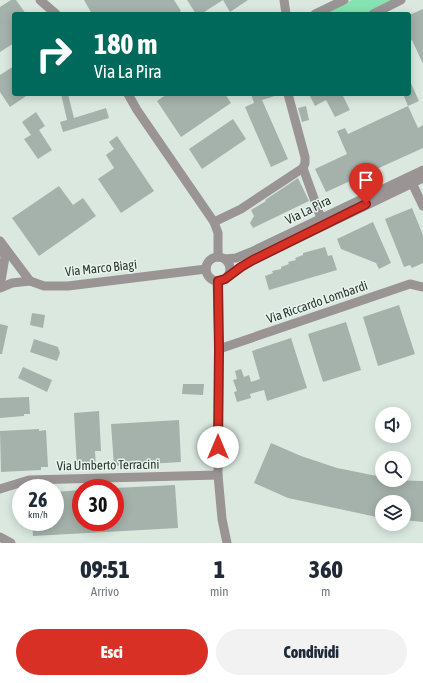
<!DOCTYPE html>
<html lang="it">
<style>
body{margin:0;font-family:"Asap Condensed",sans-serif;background:#f2f2f3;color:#1f2937;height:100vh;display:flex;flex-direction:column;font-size:15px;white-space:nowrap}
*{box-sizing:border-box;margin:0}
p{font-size:13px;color:#747a83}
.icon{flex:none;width:22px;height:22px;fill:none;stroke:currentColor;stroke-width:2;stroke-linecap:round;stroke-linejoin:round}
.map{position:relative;height:543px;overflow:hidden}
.details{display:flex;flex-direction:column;background:#fff;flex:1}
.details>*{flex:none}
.guide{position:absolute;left:12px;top:12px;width:399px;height:84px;border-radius:4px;box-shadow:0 2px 10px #0003;background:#00695c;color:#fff;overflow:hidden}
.buttons{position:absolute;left:375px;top:407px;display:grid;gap:8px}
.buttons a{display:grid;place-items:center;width:36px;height:36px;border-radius:50%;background:#fff;box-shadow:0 2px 10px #0003;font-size:20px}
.speed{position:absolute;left:12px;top:479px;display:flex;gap:8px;font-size:20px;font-weight:700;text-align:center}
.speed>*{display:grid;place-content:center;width:52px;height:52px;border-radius:50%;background:#fff;box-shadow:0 2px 10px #0003;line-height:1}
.speed small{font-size:10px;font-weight:400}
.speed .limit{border:6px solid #d22;background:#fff;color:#111}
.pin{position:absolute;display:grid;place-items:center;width:34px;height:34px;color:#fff;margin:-41px -17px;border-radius:50% 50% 50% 0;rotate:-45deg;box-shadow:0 0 4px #0007}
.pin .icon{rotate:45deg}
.me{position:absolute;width:44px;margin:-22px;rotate:0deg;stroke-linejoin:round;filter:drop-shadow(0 0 3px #0008)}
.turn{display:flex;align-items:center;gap:14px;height:84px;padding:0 16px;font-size:18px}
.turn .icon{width:52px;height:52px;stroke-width:2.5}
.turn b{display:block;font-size:28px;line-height:34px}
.eta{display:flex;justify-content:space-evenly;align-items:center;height:68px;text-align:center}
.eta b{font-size:24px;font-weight:800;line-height:28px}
.primary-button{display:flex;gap:8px;margin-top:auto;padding:8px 16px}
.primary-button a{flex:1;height:46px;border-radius:24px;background:#d93025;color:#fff;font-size:16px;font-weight:800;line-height:46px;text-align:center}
.primary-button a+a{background:#f2f2f3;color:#1f2937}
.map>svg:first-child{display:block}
.green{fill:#86e2b1}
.building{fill:#a5b2ab}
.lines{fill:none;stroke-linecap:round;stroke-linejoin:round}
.minor{stroke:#9a9495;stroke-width:9}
.route-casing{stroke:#8d1f18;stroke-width:10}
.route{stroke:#d93025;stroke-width:7}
.labels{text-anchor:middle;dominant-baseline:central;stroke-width:3;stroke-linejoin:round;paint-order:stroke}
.street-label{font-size:13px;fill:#2f3531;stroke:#e7f5ed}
</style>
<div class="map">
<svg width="423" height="543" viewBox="0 0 423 543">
<rect width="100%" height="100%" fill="#dae8e0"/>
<!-- green -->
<path class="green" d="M352 0H396L366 14H322Z"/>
<!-- building -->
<g class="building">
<path d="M11 0H16L26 14H14V43L0 52V7Z"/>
<path d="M84 0H174L181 11 177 14H92Z"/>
<path d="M187 0H248L230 12 223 0 201 14H196Z"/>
<path d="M423 9V64L412 40 409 42V15Z"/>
<path d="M14 66V94H29L10 107 0 92V75Z"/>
<path d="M409 79 419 101 408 106 403 94H409Z"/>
<path d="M61 94H68L74 118 106 108 109 118 63 132 60 122 67 120Z"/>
<path d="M167 94 169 96 173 94H225L231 103 181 137 157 101Z"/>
<path d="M251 94H278V95L262 100 288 159 271 167 245 107 254 103Z"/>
<path d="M309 94H342L350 110 335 117 326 100 315 106Z"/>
<path d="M306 106 309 120 302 122 298 108Z"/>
<path d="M408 106 418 128 423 125V148L326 192 315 169 347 154 337 131 345 128 348 134Z"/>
<path d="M36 112 45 126 39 130 52 150 38 159 24 139 31 135 22 122Z"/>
<path d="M233 119 246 139 202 169 189 149Z"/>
<path d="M117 136 154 191 121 213 98 179 114 168 106 155 114 149 109 142Z"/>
<path d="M298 178 309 201 253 228 250 223 254 216 251 210 266 201 265 200Z"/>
<path d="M59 186 73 205 83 198 96 216 39 256 12 218Z"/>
<path d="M412 208 423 235V263L412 268 410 265 404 267 385 219Z"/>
<path d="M373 222 391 263 379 269 376 263 341 249 337 239Z"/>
<path d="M325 247 328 256 332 255 337 270 269 290 265 276 273 273 272 271 281 269V267L289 264 288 262 296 260 295 258 303 255V253Z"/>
<path d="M399 305 415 354 378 366 363 317Z"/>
<path d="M32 313 45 315 43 328 30 325Z"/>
<path d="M346 322 361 370 323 382 308 334Z"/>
<path d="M0 324 8 326 2 354H0Z"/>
<path d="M291 338 307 388 267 401 264 390 250 394 251 398 237 402 234 392 237 391 233 380 237 379 235 371 241 369 244 377 249 375 251 382 260 379 252 351Z"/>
<path d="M34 339 58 347 60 353 57 361 30 352Z"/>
<path d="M23 367 52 380 47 392 18 378Z"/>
<path d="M183 384H204L203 395 182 394Z"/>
<path d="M29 397 30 414H24V416L0 418V398Z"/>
<path d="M99 411 101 451H95L96 467 77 468 74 413Z"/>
<path d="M179 420 181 462 114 466 111 424Z"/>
<path d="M39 429V431L46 430 48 467H41V470L1 472 0 431Z"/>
<path d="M271 443 301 456 337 468 382 477V480L423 481V522L404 520V502H382V518L372 516 288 498 254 483Z"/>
<path d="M175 485 178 528 33 536 32 522H55V492L81 490V522H115V488Z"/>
</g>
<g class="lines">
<!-- minor -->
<g class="minor">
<path d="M40 0 56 14"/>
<path d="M284 0 286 14"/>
<path d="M315 14 344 0"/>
<path d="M373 14 401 0"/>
<path d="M128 94 137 110 214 222 218 233V257"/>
<path d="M303 168 321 218"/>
<path d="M412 183 423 206"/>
<path d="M214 222 241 209 303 168 305 163V157L288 94"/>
<path d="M0 241 30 281"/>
<circle cx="218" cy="269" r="12"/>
<path d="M225 259 236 258 251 252 423 170"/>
<path d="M228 276 241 267 253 260 423 178"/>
<path d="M217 281 219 349 218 475 222 519 227 543"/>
<path d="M0 287 5 257 2 247"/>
<path d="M0 288 12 283 30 281 44 286H68L206 269"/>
<path d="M219 349 410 284 423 287"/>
<path d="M0 489 29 480 218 475"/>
<path d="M0 537 11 543"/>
</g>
</g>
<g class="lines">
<defs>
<path id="route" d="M218 447 219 349 218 281 225 279 241 267 253 260 366 204"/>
</defs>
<!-- route casing -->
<use href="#route" class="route-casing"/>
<!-- route -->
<use href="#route" class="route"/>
</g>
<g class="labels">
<!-- street labels -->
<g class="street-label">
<text transform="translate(308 210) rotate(-26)">Via La Pira</text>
<text transform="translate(101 268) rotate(-6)">Via Marco Biagi</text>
<text transform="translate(317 302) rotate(-19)">Via Riccardo Lombardi</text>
<text transform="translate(108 465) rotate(-1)">Via Umberto Terracini</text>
</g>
</g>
</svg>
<div class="buttons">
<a><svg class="icon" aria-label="sound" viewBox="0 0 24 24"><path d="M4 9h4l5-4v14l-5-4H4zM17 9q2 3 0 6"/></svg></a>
<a><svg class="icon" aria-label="search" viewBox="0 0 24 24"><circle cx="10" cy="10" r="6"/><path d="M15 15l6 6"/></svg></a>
<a><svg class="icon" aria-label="layers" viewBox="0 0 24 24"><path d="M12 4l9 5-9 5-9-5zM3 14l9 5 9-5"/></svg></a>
</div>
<div class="speed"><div>26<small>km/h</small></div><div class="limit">30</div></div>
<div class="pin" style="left:366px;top:204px;background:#d93025"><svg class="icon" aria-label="arrive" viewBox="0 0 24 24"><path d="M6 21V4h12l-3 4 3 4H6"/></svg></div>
<svg class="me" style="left:218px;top:447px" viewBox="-20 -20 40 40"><circle r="19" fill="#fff"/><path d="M0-13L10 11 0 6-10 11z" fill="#d93025"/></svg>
<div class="guide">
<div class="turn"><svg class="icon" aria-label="right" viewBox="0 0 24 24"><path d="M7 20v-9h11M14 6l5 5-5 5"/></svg><div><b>180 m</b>Via La Pira</div></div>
</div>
</div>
<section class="details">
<div class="eta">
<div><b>09:51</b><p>Arrivo</p></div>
<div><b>1</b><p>min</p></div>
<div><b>360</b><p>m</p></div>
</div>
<div class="primary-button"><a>Esci</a><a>Condividi</a></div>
</section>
